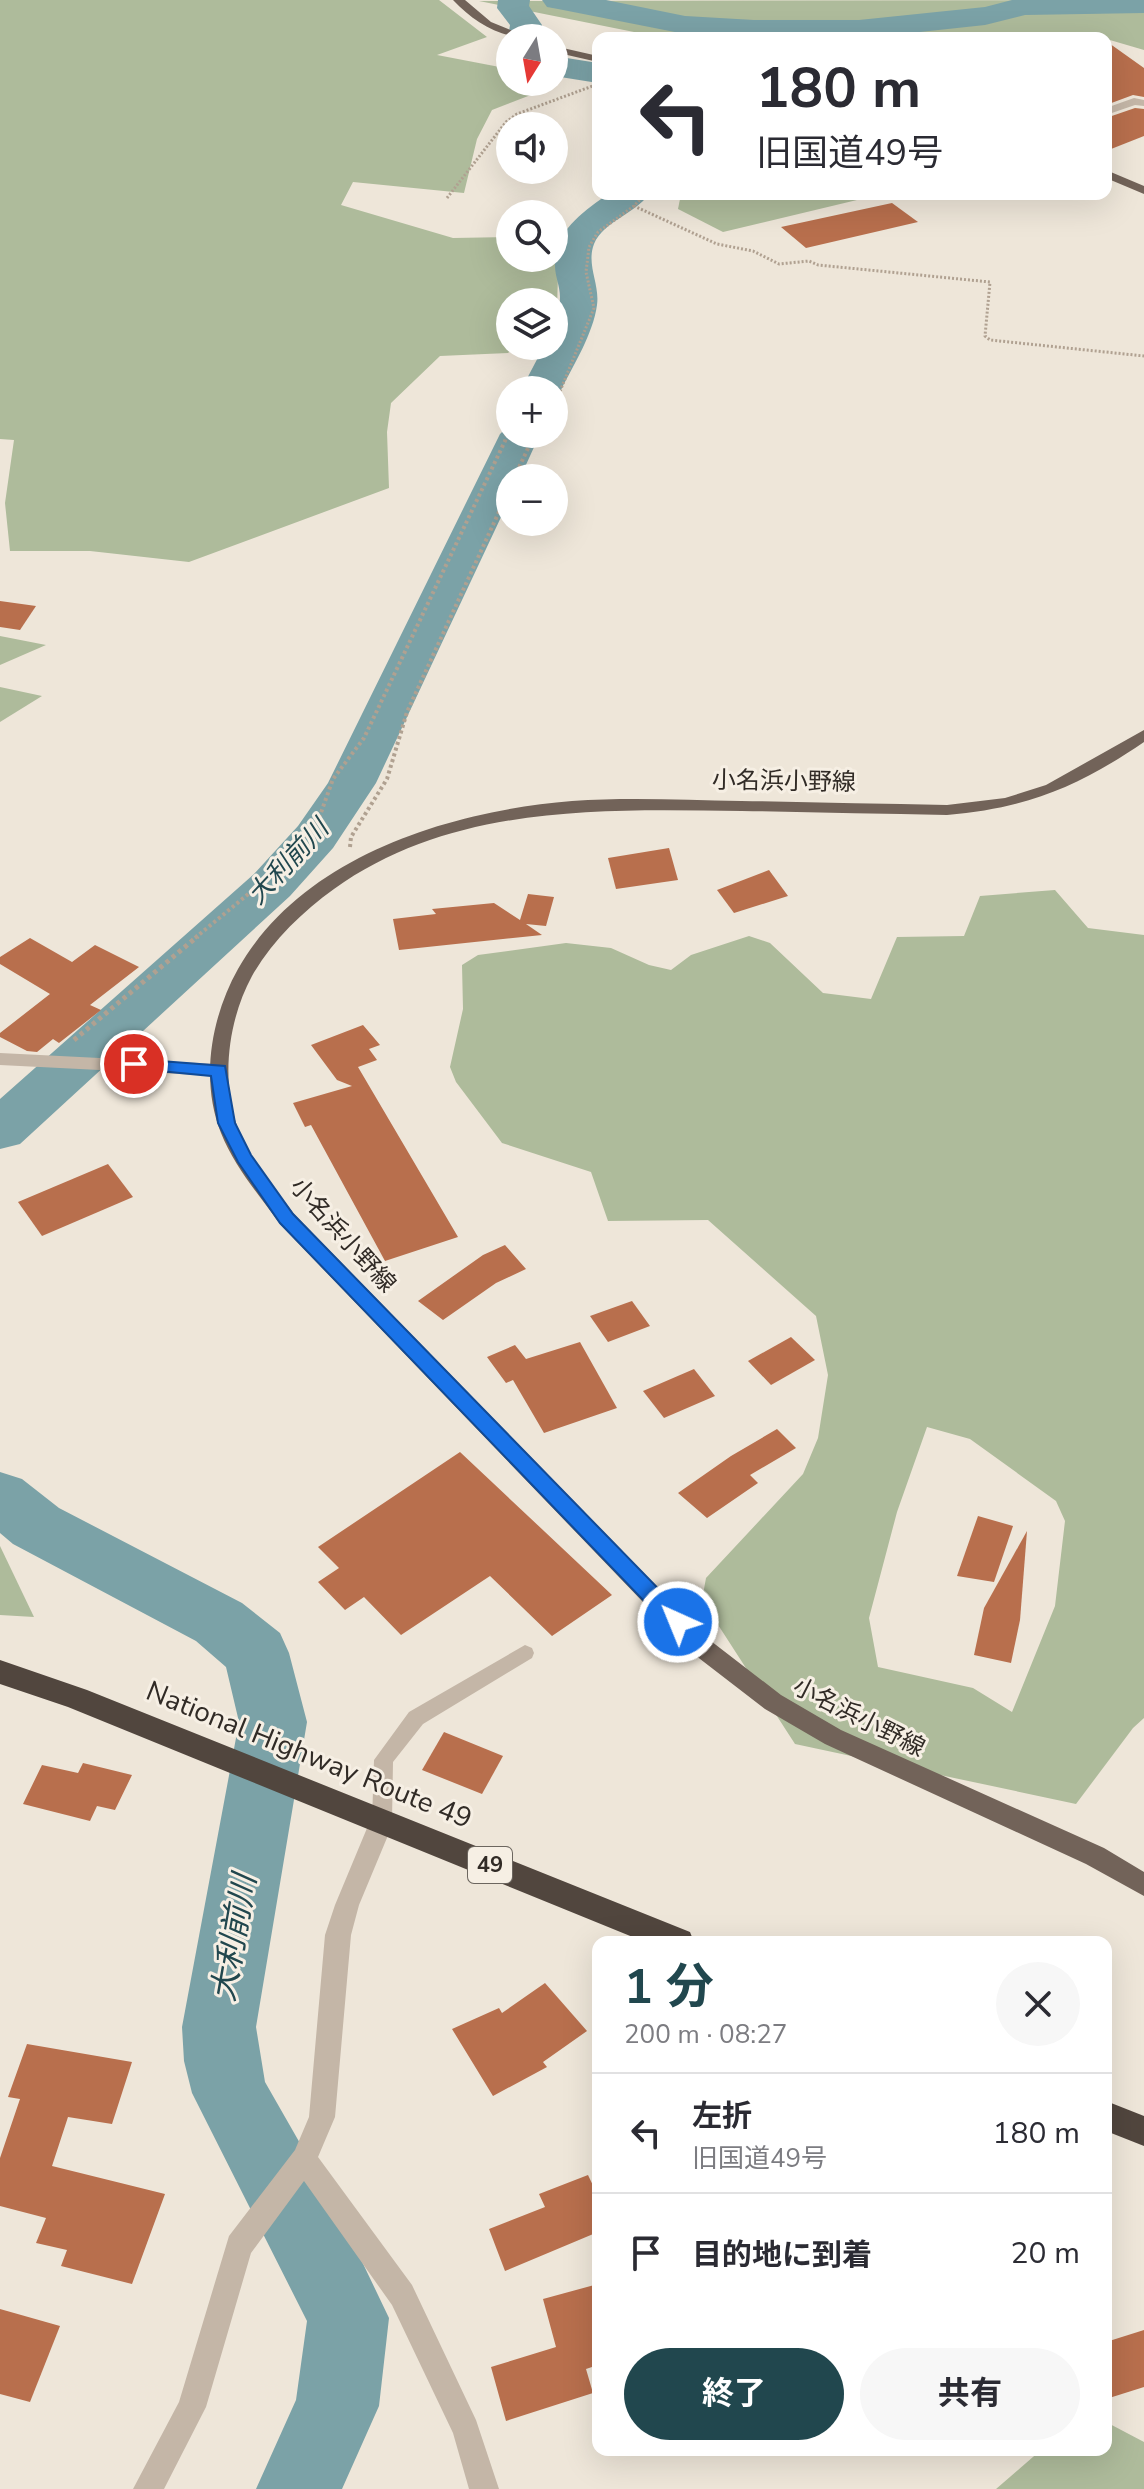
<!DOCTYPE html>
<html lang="ja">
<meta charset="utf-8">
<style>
body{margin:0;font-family:"Nunito Sans","Noto Sans JP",sans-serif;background:#f7f7f7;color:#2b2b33;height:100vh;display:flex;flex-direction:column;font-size:30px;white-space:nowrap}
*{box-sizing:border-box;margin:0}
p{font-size:26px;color:#7c7c81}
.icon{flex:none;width:44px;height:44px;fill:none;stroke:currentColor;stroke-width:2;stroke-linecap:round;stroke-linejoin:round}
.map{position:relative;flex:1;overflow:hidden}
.panel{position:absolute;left:592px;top:1936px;width:520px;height:520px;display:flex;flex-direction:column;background:#fff;border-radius:16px;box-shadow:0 8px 32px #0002}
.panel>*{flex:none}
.hud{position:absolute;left:592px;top:32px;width:520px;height:168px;border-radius:16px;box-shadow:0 8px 32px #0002;background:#fff;color:#2b2b33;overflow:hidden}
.needle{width:52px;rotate:191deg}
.controls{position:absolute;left:496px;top:24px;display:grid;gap:16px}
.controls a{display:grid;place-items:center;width:72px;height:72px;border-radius:50%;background:#fff;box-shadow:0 8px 32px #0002;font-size:40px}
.pin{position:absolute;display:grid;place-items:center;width:68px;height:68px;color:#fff;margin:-34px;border:4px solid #fff;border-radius:50%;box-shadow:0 2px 8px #0007}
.me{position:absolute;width:88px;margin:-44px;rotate:316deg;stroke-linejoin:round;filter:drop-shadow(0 0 6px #0008)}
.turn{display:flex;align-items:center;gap:28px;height:168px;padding:0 32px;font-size:36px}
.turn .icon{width:104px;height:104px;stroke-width:2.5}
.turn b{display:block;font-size:56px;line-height:68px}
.round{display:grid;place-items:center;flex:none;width:84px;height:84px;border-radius:42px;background:#f7f7f7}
.headline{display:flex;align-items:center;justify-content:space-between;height:136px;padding:0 32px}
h1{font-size:48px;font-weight:700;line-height:60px;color:#21474e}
.button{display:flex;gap:16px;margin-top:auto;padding:16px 32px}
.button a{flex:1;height:92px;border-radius:48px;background:#21474e;color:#fff;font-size:32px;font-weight:700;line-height:92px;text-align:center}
.button a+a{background:#f7f7f7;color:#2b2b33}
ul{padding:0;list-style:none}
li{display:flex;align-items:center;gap:24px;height:120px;padding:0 32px;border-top:2px solid #e1e1e2}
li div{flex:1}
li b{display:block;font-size:30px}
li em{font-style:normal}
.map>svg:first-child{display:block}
.green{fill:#aebb9b;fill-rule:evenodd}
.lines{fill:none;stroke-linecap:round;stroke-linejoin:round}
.river{fill:#7ba2a7;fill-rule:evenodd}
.building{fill:#b86f4d}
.path-far2{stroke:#b0a191;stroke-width:3;stroke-dasharray:2 2;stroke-linecap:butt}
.path-far1{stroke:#b0a191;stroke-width:4;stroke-dasharray:3 3;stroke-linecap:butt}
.path{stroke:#b0a191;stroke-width:5;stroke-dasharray:4 4;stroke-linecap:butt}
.lane{fill:#c4b6a7;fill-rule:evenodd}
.street{fill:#c4b6a7;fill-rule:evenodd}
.primary{fill:#726359;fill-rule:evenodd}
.highway{fill:#51463e;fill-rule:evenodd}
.route{fill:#1a73e8;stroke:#114b97;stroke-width:2}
.labels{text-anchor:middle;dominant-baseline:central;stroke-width:6;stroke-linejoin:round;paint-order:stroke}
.shield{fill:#f6efe4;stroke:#6c665f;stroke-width:2}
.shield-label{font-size:22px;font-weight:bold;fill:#312b26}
.street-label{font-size:24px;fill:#312b26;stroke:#f6efe4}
.water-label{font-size:26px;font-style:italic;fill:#21474e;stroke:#f6efe4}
.near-street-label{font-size:28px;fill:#312b26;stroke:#f6efe4}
.near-water-label{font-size:32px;font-style:italic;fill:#21474e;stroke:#f6efe4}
</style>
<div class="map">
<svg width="1144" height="2489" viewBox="0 0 1144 2489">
<rect width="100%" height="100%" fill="#eee6d9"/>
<!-- green -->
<g class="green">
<path d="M0 0H439L487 37 437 55 510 69V82H535L536 93 492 110 477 139 464 193 353 182 341 205 453 238 510 237V258H554V237H559L557 310 554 312V302H510V346H516L508 353 440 356 391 403 387 432 389 488 189 562 90 551H10L5 503 14 440 0 439Z"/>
<path d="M1144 0V50L1086 33 1059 38H664L479 1Z"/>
<path d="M681 194H882L723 232 678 209Z"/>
<path d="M0 636 46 645 0 665Z"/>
<path d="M0 687 42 696 0 722Z"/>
<path d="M1055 890 1088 928 1144 935V1718L1133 1728 1076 1804 795 1744 702 1600 706 1578 803 1474 818 1438 828 1375 816 1316 708 1220 608 1221 591 1172 502 1143 456 1082 450 1067 463 1009 462 965 478 955 566 943 611 948 649 965 671 970 691 955 749 936 770 943 823 993 871 999 897 937 964 936 980 896ZM927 1427 970 1439 1056 1501 1065 1521 1055 1606 1012 1712 973 1688 878 1667 869 1618 897 1512Z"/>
<path d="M0 1546 34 1617 0 1615Z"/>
<path d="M1106 2422 1144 2442V2489H996L1041 2450H1106Z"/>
</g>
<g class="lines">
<!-- river -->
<g class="river">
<path d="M498 0H530L529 6 542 25 540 38H510V41L508 38 510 25 497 8Z"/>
<path d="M542 0H606L685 16 754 20H859L985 7 1012 0H1144V13L1025 15 985 25 864 38H733L685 34 558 9 547 7Z"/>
<path d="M554 56 598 63V83L554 76Z"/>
<path d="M608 194H649C635 214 604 221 594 244 586 265 600 284 597 305 593 334 574 364 561 390L554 399V390H521L544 346H554C554 329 560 313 560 297 560 286 555 276 555 266 553 232 584 211 608 194Z"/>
<path d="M510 424V434H540L520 478H510V498L376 783 333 848 290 896 20 1144 0 1149V1099L254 874 298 826 328 783 500 434Z"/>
<path d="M0 1472 22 1479 59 1508 242 1603 280 1633 289 1653 307 1722 256 2027 265 2082 333 2201 389 2318 379 2406 342 2489H256L296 2400 307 2321 192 2093 184 2061 182 2027 239 1722 226 1667 196 1641 13 1544 0 1533Z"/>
</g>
</g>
<!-- building -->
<g class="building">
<path d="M1106 41 1144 68V97L1133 95 1106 105Z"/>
<path d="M1135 108 1144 109V136L1106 151V118Z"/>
<path d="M892 203 918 222 806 248 781 227Z"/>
<path d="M0 601 36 606 20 630 0 627Z"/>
<path d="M669 848 678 880 616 889 608 858Z"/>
<path d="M769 870 788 896 734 913 717 890Z"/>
<path d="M528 894 554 897 546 926 526 924 542 935 399 950 393 919 436 914 432 909 494 903 520 920Z"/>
<path d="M30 938 72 962 95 945 139 967 90 1005 101 1010 59 1043 53 1039 37 1052 27 1051 0 1037V1033L50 994 0 964V957Z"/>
<path d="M363 1025 380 1045 369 1049 377 1060 358 1067 458 1237 385 1261 311 1125 305 1127 293 1103 352 1086 337 1080 311 1045Z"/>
<path d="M108 1164 133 1197 42 1236 18 1202Z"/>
<path d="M505 1245 526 1269 496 1283 443 1320 418 1301 483 1255Z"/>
<path d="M632 1301 650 1326 608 1342 590 1316Z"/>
<path d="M791 1337 815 1360 771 1385 748 1361Z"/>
<path d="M580 1342 617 1408 544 1433 513 1380 506 1383 487 1357 515 1345 526 1359Z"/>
<path d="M694 1369 715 1396 664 1418 643 1391Z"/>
<path d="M777 1429 796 1448 750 1475 758 1483 707 1518 678 1493 731 1456Z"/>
<path d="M460 1452 612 1595 552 1636 490 1576 401 1635 364 1597 345 1610 318 1582 339 1568 318 1547Z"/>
<path d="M978 1516 1013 1526 994 1582 957 1576Z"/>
<path d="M1027 1531 1020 1620 1011 1663 974 1655 984 1608Z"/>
<path d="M444 1732 503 1756 482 1794 422 1770Z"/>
<path d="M83 1763 132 1775 115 1810 97 1806 90 1821 23 1804 42 1765 78 1773Z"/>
<path d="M545 1983 587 2031 543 2062 547 2067 493 2096 452 2029 499 2008 502 2013Z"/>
<path d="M27 2044 132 2062 112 2124 68 2117 52 2166 165 2194 132 2284 61 2266 67 2250 36 2243 46 2218 0 2206V2158L20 2099 8 2097Z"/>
<path d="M588 2175 598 2196V2232L505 2271 489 2229 545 2207 539 2194Z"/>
<path d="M598 2284V2365L586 2369 593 2393 506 2421 491 2367 556 2347 543 2299Z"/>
<path d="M0 2309 60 2326 30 2402 0 2394Z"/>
<path d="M1144 2330V2387L1106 2399V2342Z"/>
</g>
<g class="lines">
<!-- path-far2 -->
<g class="path-far2">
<path d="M645 194 634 206 717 244 753 251 779 264 809 261 818 265 990 282 985 336 990 340 1144 356"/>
<path d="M447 198 506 122 517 114 598 84"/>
<path d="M554 406 594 308 586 272 589 247 598 232 634 206"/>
</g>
<!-- path-far1 -->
<g class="path-far1">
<path d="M514 478 531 442 540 434"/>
<path d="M350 847 351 837 387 779 407 712 510 488"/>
<path d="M195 938 275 872 304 841 318 821 333 779 364 738 505 441 510 422"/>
</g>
<!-- path -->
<path class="path" d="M74 1040 198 936"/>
<!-- lane -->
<path class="lane" d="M525 1645 532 1648 534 1653 532 1658 423 1724 393 1762 392 1821 389 1827 382 1830 375 1827 372 1821 374 1760 409 1712Z"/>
<!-- street -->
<g class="street">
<path d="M1134 98 1144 100V106L1135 105 1106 115V108Z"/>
<path d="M0 1053 219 1064 228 1070 219 1076 0 1065Z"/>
<path d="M382 1810 391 1813 394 1821 359 1905 351 1935 335 2117 318 2157 412 2285 476 2420 499 2489H469L453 2433 392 2305 304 2181 251 2253 206 2407 164 2489H133L179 2402 229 2236 295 2150 309 2117 325 1935 335 1905 370 1821 373 1813Z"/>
</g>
<!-- primary -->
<g class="primary">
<path d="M453 0H465L491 22 530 38C499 38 474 22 453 0Z"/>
<path d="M554 46 598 56V62L554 52Z"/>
<path d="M1106 170 1144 186V194L1106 178Z"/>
<path d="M1144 730V742C1078 787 1027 808 947 815 879 814 810 812 742 811 602 809 453 804 334 889 302 912 272 941 252 976 227 1022 220 1085 240 1134 253 1164 275 1188 294 1214L707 1638 781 1695 841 1730 1104 1848 1144 1872V1896L1086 1864 825 1744 765 1709 691 1652 280 1224C259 1195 234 1166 221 1133 200 1080 211 1017 238 969 302 856 450 811 572 801 628 797 685 800 741 801 810 802 878 804 947 805L1005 798 1046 785Z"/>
</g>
<!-- highway -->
<g class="highway">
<path d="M0 1660 87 1690 690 1932 694 1942H645L68 1707 0 1684Z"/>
<path d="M1106 2101 1144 2116V2146L1106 2131Z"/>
</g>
</g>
<!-- route -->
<path class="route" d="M134 1059 225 1066 235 1123 251 1155 293 1214 685 1616 688 1622 685 1628 678 1631 670 1628 280 1223 238 1162 218 1123 211 1076 128 1068 125 1064 128 1060Z"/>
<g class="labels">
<!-- shield labels -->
<rect class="shield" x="468" y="1847" width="44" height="36" rx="6"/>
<g class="shield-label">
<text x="490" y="1865">49</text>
</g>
<!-- street labels -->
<g class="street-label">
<text transform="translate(784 781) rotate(1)">小名浜小野線</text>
<text transform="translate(343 1235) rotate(48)">小名浜小野線</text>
<text transform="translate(859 1717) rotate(27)">小名浜小野線</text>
</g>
<!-- water labels -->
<g class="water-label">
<text transform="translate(288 862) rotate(-47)">大利前川</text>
</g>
<!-- near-street labels -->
<g class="near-street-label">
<text transform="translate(309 1755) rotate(22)">National Highway Route 49</text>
</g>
<!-- near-water labels -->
<g class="near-water-label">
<text transform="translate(234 1938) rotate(-80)">大利前川</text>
</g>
</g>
</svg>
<div class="controls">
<a><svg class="needle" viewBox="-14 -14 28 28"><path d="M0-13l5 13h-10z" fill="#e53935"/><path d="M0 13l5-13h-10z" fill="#7c7c81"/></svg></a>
<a><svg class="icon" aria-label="sound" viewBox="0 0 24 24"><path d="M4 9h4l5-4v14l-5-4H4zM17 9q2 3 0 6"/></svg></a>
<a><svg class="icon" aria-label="search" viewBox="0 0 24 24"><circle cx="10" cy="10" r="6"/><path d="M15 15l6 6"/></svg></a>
<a><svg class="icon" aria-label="layers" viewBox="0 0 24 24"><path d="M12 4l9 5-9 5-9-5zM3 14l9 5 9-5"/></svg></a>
<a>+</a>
<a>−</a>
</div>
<div class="pin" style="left:134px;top:1064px;background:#d93025"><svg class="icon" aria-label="arrive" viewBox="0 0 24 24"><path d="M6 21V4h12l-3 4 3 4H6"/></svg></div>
<svg class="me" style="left:678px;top:1622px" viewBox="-20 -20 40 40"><circle r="17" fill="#1a73e8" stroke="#fff" stroke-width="3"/><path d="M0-11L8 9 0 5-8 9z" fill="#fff"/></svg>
<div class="hud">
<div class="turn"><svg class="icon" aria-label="left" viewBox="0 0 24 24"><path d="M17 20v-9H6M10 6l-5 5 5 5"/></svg><div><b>180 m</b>旧国道49号</div></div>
</div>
<section class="panel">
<div class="headline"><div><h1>1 分</h1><p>200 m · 08:27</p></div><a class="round"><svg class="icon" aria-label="close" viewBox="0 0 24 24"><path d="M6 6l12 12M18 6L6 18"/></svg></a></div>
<ul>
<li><svg class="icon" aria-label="left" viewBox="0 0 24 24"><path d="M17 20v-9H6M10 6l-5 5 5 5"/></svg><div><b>左折</b><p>旧国道49号</p></div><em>180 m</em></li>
<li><svg class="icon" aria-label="arrive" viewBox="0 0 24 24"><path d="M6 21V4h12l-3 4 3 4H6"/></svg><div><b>目的地に到着</b></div><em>20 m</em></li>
</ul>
<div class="button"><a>終了</a><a>共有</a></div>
</section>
</div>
